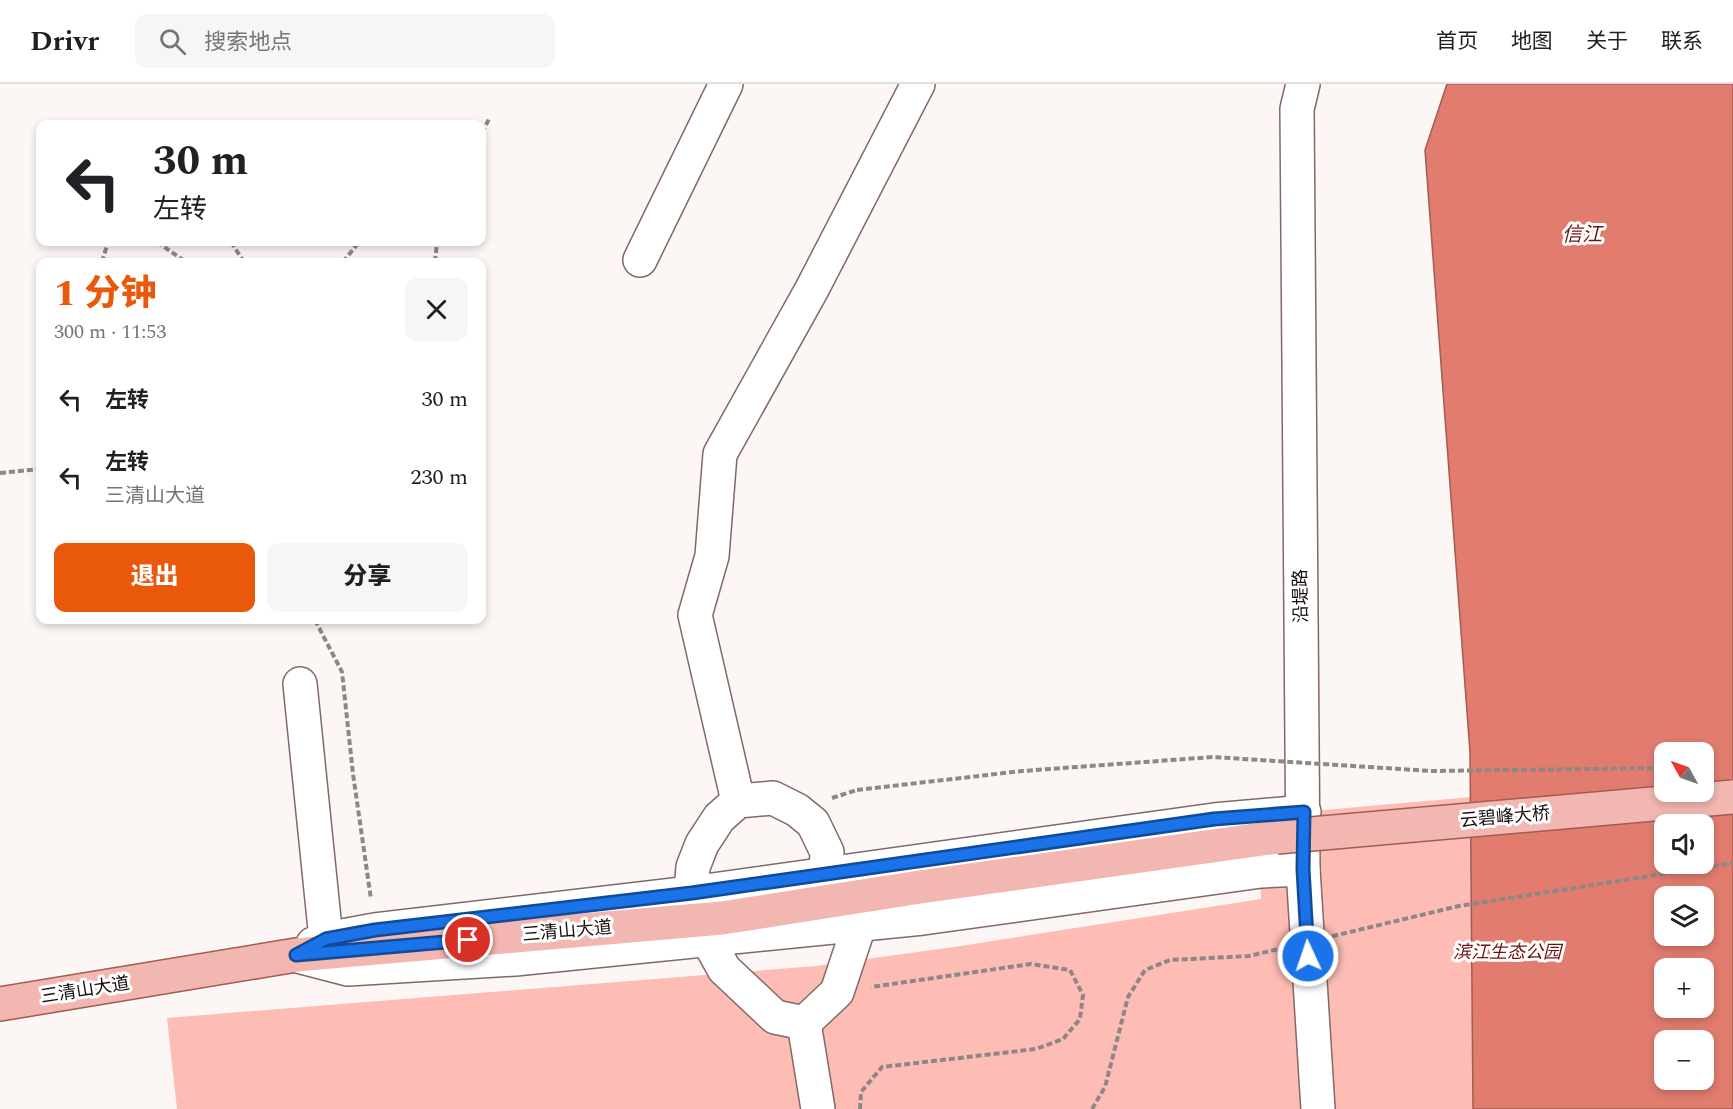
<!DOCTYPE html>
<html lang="zh">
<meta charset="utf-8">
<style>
body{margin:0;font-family:Spectral,"Noto Sans SC",serif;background:#f6f6f6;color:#202124;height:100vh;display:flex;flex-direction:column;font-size:22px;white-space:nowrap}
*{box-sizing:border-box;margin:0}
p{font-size:20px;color:#757577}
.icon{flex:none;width:33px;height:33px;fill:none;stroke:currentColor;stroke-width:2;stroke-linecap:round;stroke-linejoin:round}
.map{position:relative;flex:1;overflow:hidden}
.side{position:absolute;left:36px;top:174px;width:450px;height:366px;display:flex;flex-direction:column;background:#fff;border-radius:12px;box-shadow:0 3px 9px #0003}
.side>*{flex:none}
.hud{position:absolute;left:36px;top:36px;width:450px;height:126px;border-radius:12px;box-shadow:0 3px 9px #0003;background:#fff;color:#202124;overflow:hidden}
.needle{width:39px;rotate:310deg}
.tools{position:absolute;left:1654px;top:658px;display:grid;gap:12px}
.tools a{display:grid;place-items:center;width:60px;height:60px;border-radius:12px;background:#fff;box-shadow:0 3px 9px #0003;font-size:30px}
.pin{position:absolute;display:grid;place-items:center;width:51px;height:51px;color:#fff;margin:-26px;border:3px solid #fff;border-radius:50%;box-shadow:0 2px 6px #0007}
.me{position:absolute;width:66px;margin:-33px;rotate:357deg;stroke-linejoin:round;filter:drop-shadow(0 0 4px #0008)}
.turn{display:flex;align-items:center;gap:21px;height:126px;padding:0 18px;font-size:27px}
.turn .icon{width:78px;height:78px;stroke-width:2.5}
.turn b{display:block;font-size:42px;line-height:51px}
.round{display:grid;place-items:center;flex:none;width:63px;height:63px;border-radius:12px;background:#f6f6f6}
.head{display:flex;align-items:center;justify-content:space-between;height:102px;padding:0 18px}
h1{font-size:36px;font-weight:800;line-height:45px;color:#ea580c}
.action{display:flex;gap:12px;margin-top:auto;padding:12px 18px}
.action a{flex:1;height:69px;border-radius:12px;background:#ea580c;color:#fff;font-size:24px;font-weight:800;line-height:69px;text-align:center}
.action a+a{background:#f6f6f6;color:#202124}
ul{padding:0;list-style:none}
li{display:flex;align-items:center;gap:18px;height:78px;padding:0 18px}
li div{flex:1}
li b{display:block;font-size:22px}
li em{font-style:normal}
header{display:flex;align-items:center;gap:36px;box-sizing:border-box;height:84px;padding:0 30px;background:#fff;border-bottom:2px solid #e0e0e0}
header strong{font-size:28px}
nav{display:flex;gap:33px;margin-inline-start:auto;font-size:21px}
.search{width:420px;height:54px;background:#f6f6f6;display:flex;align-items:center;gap:15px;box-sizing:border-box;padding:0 21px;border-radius:12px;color:#757577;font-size:22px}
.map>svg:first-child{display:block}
.green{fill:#fdbdb4;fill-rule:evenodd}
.water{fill:#e17c6f;stroke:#a45b51;stroke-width:1.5;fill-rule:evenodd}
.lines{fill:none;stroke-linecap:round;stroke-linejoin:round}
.minor-casing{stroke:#826965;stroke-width:36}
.major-casing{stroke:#a05c54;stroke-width:36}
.path{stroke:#8f8786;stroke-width:4;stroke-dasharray:6 3;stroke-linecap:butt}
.minor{stroke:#fff;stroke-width:33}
.major{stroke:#f2b7b0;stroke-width:33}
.major-bridge-casing{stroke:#a05c54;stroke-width:36;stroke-linecap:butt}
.path-bridge{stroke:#8f8786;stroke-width:4;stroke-dasharray:6 3;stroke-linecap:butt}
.major-bridge{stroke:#f2b7b0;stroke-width:33}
.route-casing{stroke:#114b97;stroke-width:15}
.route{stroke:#1a73e8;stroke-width:10}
.labels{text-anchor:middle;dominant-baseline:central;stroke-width:6;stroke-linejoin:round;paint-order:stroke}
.street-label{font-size:18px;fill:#170d0c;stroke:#fff}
.park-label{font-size:18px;font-style:italic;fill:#6d110e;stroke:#fff}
.water-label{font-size:20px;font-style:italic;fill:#6e120f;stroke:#fff}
</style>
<header>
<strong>Drivr</strong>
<div class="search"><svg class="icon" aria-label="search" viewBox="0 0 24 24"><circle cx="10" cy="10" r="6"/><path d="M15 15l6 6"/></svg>搜索地点</div>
<nav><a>首页</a><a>地图</a><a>关于</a><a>联系</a></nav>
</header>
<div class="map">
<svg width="1733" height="1025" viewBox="0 0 1733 1025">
<rect width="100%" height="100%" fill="#fcf6f5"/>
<!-- green -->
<path class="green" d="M1665 696V708H1704L1733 1025H177L167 934 816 882 954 863 1261 815 1257 732ZM1665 741H1704V780H1665ZM1665 813H1704V852H1665ZM1665 885H1704V924H1665ZM1665 957H1704V996H1665Z"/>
<!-- water -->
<path class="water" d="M1447 0H1733V1025H1473L1470 668 1425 66ZM1665 669H1704V708H1665ZM1665 741H1704V780H1665ZM1665 813H1704V852H1665ZM1665 885H1704V924H1665ZM1665 957H1704V996H1665Z"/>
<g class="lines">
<defs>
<g id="minor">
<path d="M1303 0 1297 25 1303 785 1318 1025"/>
<path d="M640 176 726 0"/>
<path d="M300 600 326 855"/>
<path d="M738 717 695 531 712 472 720 370 812 205 918 0"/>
<path d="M691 809 693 783 702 760 719 734 738 717 773 714 797 726 813 739 827 768 826 789"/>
<path d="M708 856 724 885 775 933 804 939 837 908 860 839"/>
<path d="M313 860 326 855 375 846 691 809 1214 736 1304 728"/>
<path d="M298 872 348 885 515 875 923 834 1261 787 1303 785"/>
<path d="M804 939 818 1025"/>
</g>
<path id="major" d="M0 920 296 871 722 834 920 803 1277 753"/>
</defs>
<!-- minor casing -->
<use href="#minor" class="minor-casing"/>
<!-- major casing -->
<use href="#major" class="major-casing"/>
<!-- path -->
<g class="path">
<path d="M482 49 490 33"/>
<path d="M157 158 186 178"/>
<path d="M231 158 244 178"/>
<path d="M102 178 108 158"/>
<path d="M343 178 359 158"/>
<path d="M435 178 437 158"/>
<path d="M0 389 40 385"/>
<path d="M315 536 342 588 353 690 371 815"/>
<path d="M832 714 857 706"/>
<path d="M860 1025 861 1008 882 983 1036 965 1063 955 1080 935 1083 911 1070 886 1031 880 871 903"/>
</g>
<!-- minor -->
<use href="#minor" class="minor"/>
<!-- major -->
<use href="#major" class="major"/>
<defs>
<path id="major-bridge" d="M1277 753 1733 713"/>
</defs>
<!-- major-bridge casing -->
<use href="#major-bridge" class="major-bridge-casing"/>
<!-- path-bridge -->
<g class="path-bridge">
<path d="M857 706 1022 687 1213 673 1431 687 1665 684"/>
<path d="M1092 1025 1105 1003 1128 913 1145 886 1170 876 1249 872 1459 822 1733 779"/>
</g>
<!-- major-bridge -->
<use href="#major-bridge" class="major-bridge"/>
</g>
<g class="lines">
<defs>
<path id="route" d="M468 856 296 871 326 855 375 846 692 809 1214 735 1304 728 1303 785 1308 872"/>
</defs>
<!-- route casing -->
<use href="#route" class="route-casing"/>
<!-- route -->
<use href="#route" class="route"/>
</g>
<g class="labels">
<!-- street labels -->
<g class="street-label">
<text transform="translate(1301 512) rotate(-91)">沿堤路</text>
<text transform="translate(1505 733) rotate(-5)">云碧峰大桥</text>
<text transform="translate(567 847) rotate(-5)">三清山大道</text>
<text transform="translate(85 906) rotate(-9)">三清山大道</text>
</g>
<!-- park labels -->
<g class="park-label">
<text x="1507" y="868">滨江生态公园</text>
</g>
<!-- water labels -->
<g class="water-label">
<text x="1582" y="151">信江</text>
</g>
</g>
</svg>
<div class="tools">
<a><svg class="needle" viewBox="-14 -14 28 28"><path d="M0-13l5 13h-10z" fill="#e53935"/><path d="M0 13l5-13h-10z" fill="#757577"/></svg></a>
<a><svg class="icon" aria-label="sound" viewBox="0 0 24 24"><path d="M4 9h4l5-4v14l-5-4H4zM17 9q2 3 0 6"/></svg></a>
<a><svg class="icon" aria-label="layers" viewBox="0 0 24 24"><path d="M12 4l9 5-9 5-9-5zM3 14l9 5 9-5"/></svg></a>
<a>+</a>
<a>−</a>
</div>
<div class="pin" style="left:468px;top:856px;background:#d93025"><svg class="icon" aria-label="arrive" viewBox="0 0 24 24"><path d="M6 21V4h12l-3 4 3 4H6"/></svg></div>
<svg class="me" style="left:1308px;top:872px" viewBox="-20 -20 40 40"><circle r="17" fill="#1a73e8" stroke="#fff" stroke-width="3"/><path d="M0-11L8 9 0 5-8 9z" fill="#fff"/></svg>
<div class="hud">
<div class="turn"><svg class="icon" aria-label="left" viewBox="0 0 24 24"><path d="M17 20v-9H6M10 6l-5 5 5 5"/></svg><div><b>30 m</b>左转</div></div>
</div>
<section class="side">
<div class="head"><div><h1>1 分钟</h1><p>300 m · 11:53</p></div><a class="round"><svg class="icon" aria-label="close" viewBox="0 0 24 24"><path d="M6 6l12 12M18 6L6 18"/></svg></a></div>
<ul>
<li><svg class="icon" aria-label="left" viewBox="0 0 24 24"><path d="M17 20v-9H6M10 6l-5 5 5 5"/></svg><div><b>左转</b></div><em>30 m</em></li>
<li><svg class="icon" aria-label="left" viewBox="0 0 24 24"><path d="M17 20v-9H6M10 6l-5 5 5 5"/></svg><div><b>左转</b><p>三清山大道</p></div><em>230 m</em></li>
</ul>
<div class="action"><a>退出</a><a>分享</a></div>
</section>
</div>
